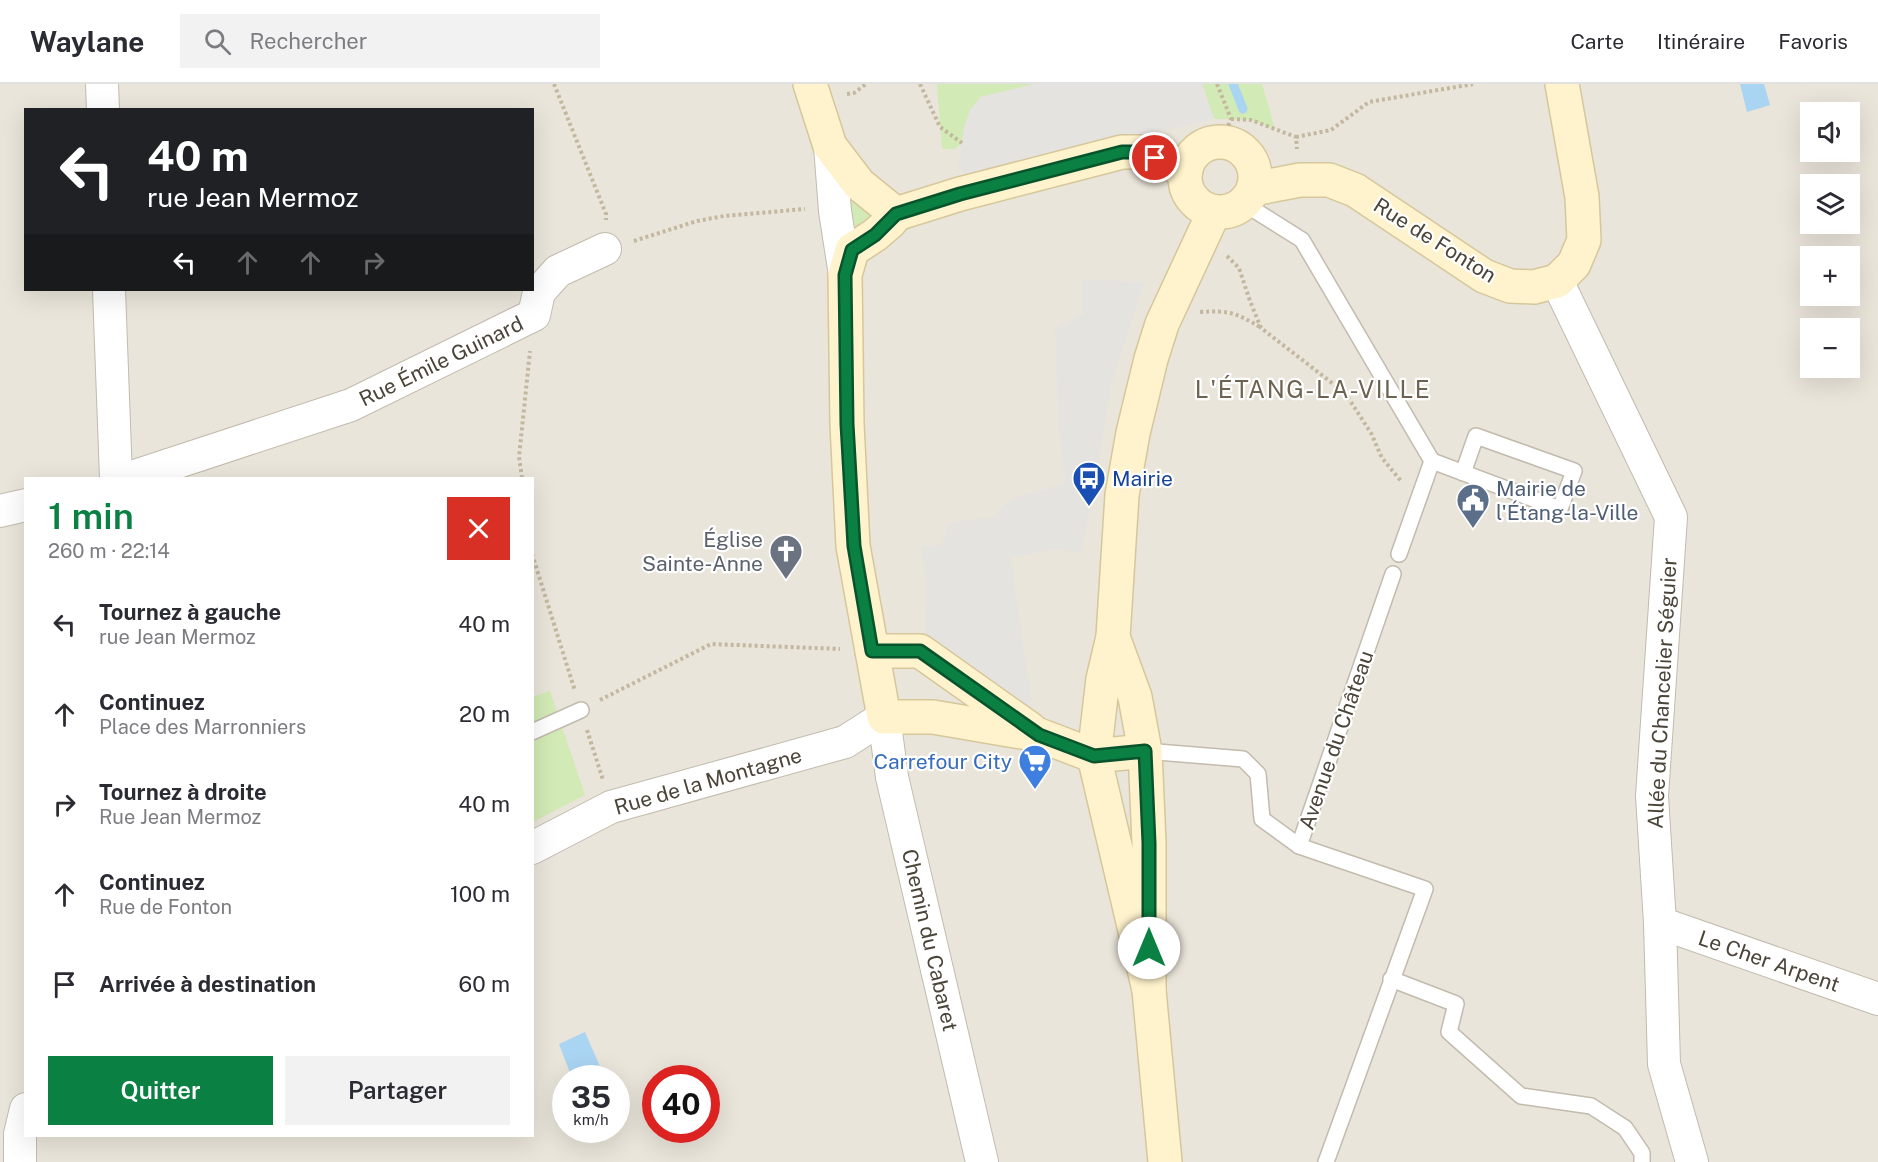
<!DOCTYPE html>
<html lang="fr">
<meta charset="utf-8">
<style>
body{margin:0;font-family:"Public Sans",sans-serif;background:#f2f2f3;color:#2b2b33;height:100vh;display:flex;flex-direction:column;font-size:22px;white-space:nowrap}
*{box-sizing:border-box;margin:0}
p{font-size:20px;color:#7c7c81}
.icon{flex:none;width:33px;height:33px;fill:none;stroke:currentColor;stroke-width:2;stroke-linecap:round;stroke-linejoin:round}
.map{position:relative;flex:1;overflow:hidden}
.side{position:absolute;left:24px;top:393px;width:510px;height:660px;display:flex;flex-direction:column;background:#fff;border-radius:0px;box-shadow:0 6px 24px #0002}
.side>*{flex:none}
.hud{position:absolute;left:24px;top:24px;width:510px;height:183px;border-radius:0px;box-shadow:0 6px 24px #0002;background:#202124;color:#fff;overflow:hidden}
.buttons{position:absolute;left:1800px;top:18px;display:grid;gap:12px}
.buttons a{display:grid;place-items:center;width:60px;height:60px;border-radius:0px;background:#fff;box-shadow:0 6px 24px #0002;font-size:30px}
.speed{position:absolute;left:552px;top:981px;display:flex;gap:12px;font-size:30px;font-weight:700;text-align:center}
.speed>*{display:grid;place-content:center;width:78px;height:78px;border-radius:50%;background:#fff;box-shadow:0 6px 24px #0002;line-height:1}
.speed small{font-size:15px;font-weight:400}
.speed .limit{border:9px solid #d22;background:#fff;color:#111}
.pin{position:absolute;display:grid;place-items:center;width:51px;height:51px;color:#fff;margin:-26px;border:3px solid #fff;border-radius:50%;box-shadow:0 2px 6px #0007}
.me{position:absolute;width:66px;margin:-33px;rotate:0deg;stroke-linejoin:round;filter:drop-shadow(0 0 4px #0008)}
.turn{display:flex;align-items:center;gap:21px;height:126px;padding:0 24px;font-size:27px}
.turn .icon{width:78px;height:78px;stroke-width:2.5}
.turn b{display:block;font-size:42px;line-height:51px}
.lanes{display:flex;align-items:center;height:57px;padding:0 24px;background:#0003;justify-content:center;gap:30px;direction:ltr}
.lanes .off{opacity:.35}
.round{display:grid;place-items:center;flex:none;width:63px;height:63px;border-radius:0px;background:#f2f2f3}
.summary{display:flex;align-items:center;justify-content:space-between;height:102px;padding:0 24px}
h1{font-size:36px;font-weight:600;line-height:45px;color:#0b8043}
.action{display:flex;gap:12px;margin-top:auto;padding:12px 24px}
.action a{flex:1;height:69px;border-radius:0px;background:#0b8043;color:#fff;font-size:24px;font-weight:600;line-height:69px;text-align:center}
.action a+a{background:#f2f2f3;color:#2b2b33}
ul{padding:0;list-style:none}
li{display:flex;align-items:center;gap:18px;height:90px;padding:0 24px}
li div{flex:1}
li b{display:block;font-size:22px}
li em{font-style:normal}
header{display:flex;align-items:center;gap:36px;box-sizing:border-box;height:84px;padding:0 30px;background:#fff;border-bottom:2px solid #e1e1e2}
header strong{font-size:28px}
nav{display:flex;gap:33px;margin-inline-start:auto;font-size:21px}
.search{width:420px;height:54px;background:#f2f2f3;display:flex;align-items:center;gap:15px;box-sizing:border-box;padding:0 21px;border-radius:0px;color:#7c7c81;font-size:22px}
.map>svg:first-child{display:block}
.residential{fill:#eae5da;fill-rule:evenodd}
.green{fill:#d2eab5}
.parking{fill:#e5e3e0}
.water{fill:#a9d4f2}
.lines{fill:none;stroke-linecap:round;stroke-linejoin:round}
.stream{stroke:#a9d4f2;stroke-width:9}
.lane-casing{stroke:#c2bbae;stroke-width:18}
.street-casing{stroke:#c2bbae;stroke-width:34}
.secondary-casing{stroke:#d6c79b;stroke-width:36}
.path{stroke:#c4b79f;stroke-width:4;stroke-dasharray:3 3;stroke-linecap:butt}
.lane{stroke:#fff;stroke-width:15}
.street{stroke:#fff;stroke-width:32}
.secondary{stroke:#fff3cd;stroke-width:33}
.route-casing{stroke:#07532c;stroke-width:15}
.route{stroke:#0b8043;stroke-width:10}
.labels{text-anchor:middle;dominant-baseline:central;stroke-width:4.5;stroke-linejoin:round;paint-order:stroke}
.street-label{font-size:21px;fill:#4b4439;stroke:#fff}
.transit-label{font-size:21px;fill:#164399;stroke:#fff;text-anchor:start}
.service-label{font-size:21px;fill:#4e5e75;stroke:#fff;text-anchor:start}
.worship-label{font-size:21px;fill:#5b616d;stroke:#fff;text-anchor:end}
.shop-label{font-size:21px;fill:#366cbe;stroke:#fff;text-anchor:end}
.quarter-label{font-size:24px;letter-spacing:1.5px;fill:#6e6250;stroke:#fff}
</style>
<header>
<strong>Waylane</strong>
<div class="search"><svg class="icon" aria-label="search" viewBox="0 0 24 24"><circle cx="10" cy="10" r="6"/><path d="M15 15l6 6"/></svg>Rechercher</div>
<nav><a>Carte</a><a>Itinéraire</a><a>Favoris</a></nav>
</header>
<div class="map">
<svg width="1878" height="1078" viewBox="0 0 1878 1078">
<rect width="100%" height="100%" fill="#f6f3ec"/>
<!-- residential -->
<path class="residential" d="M0 0H1878V1078H0ZM26 26H532V206H26ZM1810 28H1850V68H1810ZM1810 100H1850V140H1810ZM1810 172H1850V212H1810ZM1810 244H1850V284H1810ZM26 394H532V1052H26ZM566 994H616V1046H566ZM656 994H706V1046H656Z"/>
<!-- green -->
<g class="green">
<path d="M937 0H1034L981 13 970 26 962 59 955 65H942Z"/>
<path d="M1202 0H1262L1275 45 1251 36 1214 35Z"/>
<path d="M848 110 880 135 852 143Z"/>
<path d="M550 607 585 711 533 738 532 613Z"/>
</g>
<!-- parking -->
<g class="parking">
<path d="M1034 0H1202L1214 35 970 93 958 83 964 43 970 26 981 13Z"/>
<path d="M1083 195 1144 198 1111 302 1094 406 1081 469 1054 465 1011 474 1033 628 925 554 926 500 922 462 942 461 948 439 993 433 1011 415 1065 399 1058 340 1055 244 1083 230Z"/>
</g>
<!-- water -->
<g class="water">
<path d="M1740 0H1764L1770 21 1747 28Z"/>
<path d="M585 948 605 994H572L559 960Z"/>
</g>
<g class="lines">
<!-- stream -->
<path class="stream" d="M1233 0 1243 25"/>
<defs>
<g id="lane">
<path d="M1243 119 1302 156 1432 377 1399 470"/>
<path d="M1432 377 1560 425 1574 387 1476 352 1463 389"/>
<path d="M532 648 581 626"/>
<path d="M1145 667 1243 675 1258 690 1262 735 1299 762"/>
<path d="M1391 895 1456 920 1449 948 1521 1012 1591 1022 1625 1044 1642 1069V1078"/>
<path d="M1326 1078 1425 805 1299 762 1393 490"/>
</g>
<g id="street">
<path d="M102 0 103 26"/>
<path d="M830 62 835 127 845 191"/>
<path d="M1557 197 1671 433 1652 712 1660 839 1664 980 1692 1078"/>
<path d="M109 206 116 394"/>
<path d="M129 394 351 321 534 231 539 208 558 187 605 165"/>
<path d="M0 427 26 421"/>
<path d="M532 764 611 723 845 658 884 633 892 693 982 1078"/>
<path d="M1660 839 1878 915"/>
<path d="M20 1078V1050L26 1025"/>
</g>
<g id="secondary">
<path d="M810 0 830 62 859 100 896 130"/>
<circle cx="1220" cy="93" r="35"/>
<path d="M1253 105 1300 96H1329L1355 106 1484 192 1510 202 1534 203 1557 197 1574 180 1584 156 1582 113 1562 0"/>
<path d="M896 130 890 138 875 151 852 166 845 191 847 340 853 462 884 633H933L1039 651 1094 672 1145 667"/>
<path d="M896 130 960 110 1122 68H1140L1186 86"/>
<path d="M1113 553 1135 613 1145 667 1149 759V906L1165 1078"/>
<path d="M872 567H920L1030 645"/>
<path d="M1149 906 1094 672 1103 595 1113 553 1122 411 1133 349 1151 275 1162 240 1214 128"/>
</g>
</defs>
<!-- lane casing -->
<use href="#lane" class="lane-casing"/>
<!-- street casing -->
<use href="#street" class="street-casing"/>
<!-- secondary casing -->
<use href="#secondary" class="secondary-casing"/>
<!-- path -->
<g class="path">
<path d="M554 0 606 130V136"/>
<path d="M920 0 940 43 962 59"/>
<path d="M1217 0 1231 35 1222 58"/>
<path d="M847 10 854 9 866 0"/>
<path d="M1231 35 1251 36 1296 53 1297 65"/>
<path d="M1296 53 1331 46 1369 18 1473 0"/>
<path d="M634 157 697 137 724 132 805 125"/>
<path d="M1227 172 1239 184 1250 217 1261 244 1345 309 1371 349 1382 374 1401 397"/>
<path d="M1200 228C1229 226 1236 229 1260 243"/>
<path d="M522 394 519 373 530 267"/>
<path d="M532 470 575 607"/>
<path d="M600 616 711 560 840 565"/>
<path d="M587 646 603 696"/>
</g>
<!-- lane -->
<use href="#lane" class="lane"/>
<!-- street -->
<use href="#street" class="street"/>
<!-- secondary -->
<use href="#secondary" class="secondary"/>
</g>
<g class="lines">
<defs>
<path id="route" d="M1149 864V759L1145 667 1094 672 1039 651 920 567H872L854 462 847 340 845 191 852 166 875 151 896 130 960 110 1122 68H1140L1155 74"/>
</defs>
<!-- route casing -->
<use href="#route" class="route-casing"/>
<!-- route -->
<use href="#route" class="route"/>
</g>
<!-- icons -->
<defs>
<symbol id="bus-pin" viewBox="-11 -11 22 30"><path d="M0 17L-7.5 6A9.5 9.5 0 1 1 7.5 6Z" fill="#1a4fb4" stroke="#fff"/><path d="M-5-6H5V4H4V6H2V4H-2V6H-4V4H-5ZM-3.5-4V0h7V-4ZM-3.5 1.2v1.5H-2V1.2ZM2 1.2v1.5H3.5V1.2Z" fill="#fff"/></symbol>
<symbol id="civic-pin" viewBox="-11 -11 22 30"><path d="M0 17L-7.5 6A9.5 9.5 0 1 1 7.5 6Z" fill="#5c6f8a" stroke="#fff"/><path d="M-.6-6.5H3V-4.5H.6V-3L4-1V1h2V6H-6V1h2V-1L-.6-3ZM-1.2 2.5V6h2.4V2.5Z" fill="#fff"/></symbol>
<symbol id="church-pin" viewBox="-11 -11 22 30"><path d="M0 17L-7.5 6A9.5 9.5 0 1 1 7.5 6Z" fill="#6b7280" stroke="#fff"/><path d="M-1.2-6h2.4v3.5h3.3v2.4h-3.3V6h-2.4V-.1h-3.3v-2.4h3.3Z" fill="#fff"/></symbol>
<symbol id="supermarket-pin" viewBox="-11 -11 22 30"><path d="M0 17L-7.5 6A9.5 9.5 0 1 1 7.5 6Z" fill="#3f7fe0" stroke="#fff"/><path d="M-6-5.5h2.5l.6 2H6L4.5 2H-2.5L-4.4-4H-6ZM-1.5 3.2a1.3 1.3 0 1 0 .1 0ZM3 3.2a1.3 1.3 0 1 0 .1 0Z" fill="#fff"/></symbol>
</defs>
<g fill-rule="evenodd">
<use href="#bus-pin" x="1070" y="375" width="38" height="52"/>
<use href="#civic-pin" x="1454" y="397" width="38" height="52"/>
<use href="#church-pin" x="767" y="448" width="38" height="52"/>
<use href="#supermarket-pin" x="1016" y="658" width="38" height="52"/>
</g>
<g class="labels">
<!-- street labels -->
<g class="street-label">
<text transform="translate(1435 156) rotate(32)">Rue de Fonton</text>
<text transform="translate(441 277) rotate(-26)">Rue Émile Guinard</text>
<text transform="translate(1662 609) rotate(-87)">Allée du Chancelier Séguier</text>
<text transform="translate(1336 656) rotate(-71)">Avenue du Château</text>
<text transform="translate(708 697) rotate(-16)">Rue de la Montagne</text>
<text transform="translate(930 856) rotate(77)">Chemin du Cabaret</text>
<text transform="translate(1769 877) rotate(19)">Le Cher Arpent</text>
</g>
<!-- transit labels -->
<g class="transit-label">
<text x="1112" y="394">Mairie</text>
</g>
<!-- service labels -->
<g class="service-label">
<text x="1496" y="404">Mairie de<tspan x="1496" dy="24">l'Étang-la-Ville</tspan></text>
</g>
<!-- worship labels -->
<g class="worship-label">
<text x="763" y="455">Église<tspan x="763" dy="24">Sainte-Anne</tspan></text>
</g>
<!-- shop labels -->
<g class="shop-label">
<text x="1012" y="677">Carrefour City</text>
</g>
<!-- quarter labels -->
<g class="quarter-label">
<text x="1313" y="305">L'ÉTANG-LA-VILLE</text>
</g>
</g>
</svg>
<div class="buttons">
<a><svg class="icon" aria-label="sound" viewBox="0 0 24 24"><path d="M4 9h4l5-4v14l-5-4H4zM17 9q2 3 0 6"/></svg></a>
<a><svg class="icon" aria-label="layers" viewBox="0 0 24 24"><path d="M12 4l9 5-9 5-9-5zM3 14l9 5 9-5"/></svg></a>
<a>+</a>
<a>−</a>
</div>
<div class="speed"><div>35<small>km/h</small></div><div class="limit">40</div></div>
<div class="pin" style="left:1155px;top:74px;background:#d93025"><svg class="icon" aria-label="arrive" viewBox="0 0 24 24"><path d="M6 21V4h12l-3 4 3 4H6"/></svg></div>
<svg class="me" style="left:1149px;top:864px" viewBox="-20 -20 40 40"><circle r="19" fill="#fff"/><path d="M0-13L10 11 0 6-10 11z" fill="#0b8043"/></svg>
<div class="hud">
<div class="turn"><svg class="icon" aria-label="left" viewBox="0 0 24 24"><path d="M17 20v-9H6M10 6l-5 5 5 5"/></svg><div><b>40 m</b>rue Jean Mermoz</div></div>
<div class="lanes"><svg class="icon" aria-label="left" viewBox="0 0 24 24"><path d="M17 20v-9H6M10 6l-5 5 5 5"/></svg><svg class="icon off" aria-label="ahead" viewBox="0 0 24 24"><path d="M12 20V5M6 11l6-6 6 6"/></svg><svg class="icon off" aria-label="ahead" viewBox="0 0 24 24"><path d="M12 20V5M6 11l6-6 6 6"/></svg><svg class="icon off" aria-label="right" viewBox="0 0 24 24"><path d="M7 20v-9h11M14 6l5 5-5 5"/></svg></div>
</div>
<section class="side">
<div class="summary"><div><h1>1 min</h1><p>260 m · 22:14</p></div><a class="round" style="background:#d93025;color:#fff"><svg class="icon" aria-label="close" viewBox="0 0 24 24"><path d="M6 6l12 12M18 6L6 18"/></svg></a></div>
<ul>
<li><svg class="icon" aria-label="left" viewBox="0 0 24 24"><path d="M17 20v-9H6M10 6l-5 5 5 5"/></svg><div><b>Tournez à gauche</b><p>rue Jean Mermoz</p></div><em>40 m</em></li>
<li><svg class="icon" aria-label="ahead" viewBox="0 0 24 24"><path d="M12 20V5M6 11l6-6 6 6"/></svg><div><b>Continuez</b><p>Place des Marronniers</p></div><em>20 m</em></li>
<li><svg class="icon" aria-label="right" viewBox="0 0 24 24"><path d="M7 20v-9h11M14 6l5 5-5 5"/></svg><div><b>Tournez à droite</b><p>Rue Jean Mermoz</p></div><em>40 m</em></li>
<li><svg class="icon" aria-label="ahead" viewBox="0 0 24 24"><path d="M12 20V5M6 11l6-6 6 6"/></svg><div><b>Continuez</b><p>Rue de Fonton</p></div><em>100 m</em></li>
<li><svg class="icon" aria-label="arrive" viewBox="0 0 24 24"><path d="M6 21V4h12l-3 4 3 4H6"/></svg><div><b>Arrivée à destination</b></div><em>60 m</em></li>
</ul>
<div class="action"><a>Quitter</a><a>Partager</a></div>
</section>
</div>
